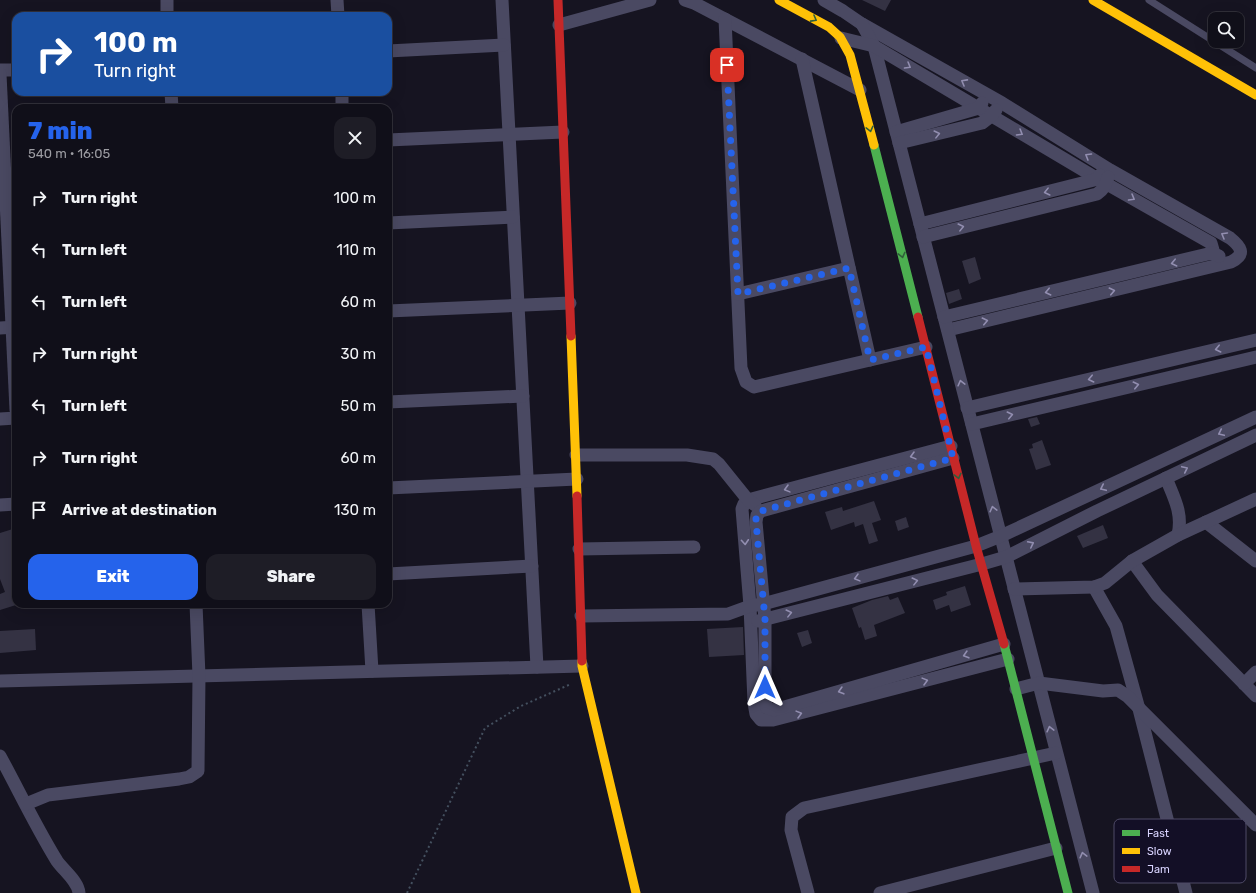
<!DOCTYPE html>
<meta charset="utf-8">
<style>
body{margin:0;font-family:Rubik,sans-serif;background:#1e1d26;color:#f1f3f6;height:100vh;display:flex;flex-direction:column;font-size:15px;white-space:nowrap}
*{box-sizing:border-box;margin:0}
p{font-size:13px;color:#9c9ca2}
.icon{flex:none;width:22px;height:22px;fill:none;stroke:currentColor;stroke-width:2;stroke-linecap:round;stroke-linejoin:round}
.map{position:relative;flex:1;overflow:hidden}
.side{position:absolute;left:12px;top:104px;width:380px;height:504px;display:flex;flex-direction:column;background:#100f19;border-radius:12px;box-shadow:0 4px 16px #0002,0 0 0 1px #302f38}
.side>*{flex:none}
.hud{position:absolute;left:12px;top:12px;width:380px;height:84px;border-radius:12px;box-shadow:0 4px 16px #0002,0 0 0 1px #302f38;background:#1a4fa0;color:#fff;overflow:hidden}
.tools{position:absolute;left:1208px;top:12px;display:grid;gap:8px}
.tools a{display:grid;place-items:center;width:36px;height:36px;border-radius:8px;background:#100f19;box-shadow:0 4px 16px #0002,0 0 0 1px #302f38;font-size:20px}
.pin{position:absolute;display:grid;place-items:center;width:34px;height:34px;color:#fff;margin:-17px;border-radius:8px;box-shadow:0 2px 6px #0006}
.me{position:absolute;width:44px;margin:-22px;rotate:0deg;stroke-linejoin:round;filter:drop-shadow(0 0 3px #0008)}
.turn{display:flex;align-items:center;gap:14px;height:84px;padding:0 16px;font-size:18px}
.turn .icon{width:52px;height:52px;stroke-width:2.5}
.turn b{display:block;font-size:28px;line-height:34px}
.round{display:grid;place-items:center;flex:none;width:42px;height:42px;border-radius:12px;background:#1e1d26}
.overview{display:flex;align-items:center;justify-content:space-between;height:68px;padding:0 16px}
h1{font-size:24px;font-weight:800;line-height:30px;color:#2563eb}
.action{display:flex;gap:8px;margin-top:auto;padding:8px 16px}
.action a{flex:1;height:46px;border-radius:12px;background:#2563eb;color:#fff;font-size:16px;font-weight:800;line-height:46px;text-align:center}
.action a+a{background:#1e1d26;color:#f1f3f6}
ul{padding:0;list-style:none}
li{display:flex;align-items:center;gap:12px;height:52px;padding:0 16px}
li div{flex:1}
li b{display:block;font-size:15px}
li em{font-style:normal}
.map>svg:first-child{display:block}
.building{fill:#343243}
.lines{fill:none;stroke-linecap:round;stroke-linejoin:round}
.path{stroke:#44505f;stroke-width:2;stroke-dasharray:2 3;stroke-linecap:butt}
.lane{stroke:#4a4962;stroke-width:7}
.street{stroke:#4a4962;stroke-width:13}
.fast{stroke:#4caf50;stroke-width:9}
.slow{stroke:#ffc107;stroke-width:9}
.jam{stroke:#c62828;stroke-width:9}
.oneway{stroke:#305f3b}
.oneway2{stroke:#928eb0}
.route{stroke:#2563eb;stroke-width:7;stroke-dasharray:0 12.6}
.key{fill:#130f26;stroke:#4e4a67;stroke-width:1}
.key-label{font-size:11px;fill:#d9d4ff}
</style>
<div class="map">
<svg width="1256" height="893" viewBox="0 0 1256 893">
<rect width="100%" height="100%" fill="#161421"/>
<!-- building -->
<g class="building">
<path d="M862 0H891L885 11Z"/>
<path d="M975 257 981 279 969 284 962 261Z"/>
<path d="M959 289 962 299 949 304 946 293Z"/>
<path d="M1037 417 1040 424 1031 427 1028 419Z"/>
<path d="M1042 440 1051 465 1036 470 1029 449 1033 448 1032 444Z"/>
<path d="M874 501 881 520 872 523 878 541 869 544 863 524 855 527 854 522 831 530 825 512 842 507 843 511Z"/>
<path d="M906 517 909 527 898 531 895 521Z"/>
<path d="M1103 525 1108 538 1083 548 1077 536Z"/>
<path d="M16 528V605L0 610V594L5 592 0 579V533Z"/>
<path d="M965 586 971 605 951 612 949 605 936 610 933 600 947 595 946 592Z"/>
<path d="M888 596 890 600 898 597 905 613 874 625 877 636 865 640 861 627 859 628 852 608 872 600Z"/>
<path d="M743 627 744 655 709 657 707 629Z"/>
<path d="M35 629 36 650 0 653V631Z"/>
<path d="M808 630 812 643 802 647 797 633Z"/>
</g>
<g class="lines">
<!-- path -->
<path class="path" d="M407 893 485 728 521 706 571 684"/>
<!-- lane -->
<path class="lane" d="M1149 0 1256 68"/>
<!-- street -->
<g class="street">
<path d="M167 0V16"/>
<path d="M337 0 338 16"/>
<path d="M502 0 537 667"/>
<path d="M685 0 694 3 860 90"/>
<path d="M824 0 843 11 862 24 1002 103 1110 170 1230 238C1240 246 1247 254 1231 262L948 330"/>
<path d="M725 19 741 368 746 382 754 387 926 347"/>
<path d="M862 24 874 46 1093 893"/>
<path d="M559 25 650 0"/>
<path d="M841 38 874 46 1098 179 1211 243 1213 250 1212 253"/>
<path d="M388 51 504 45"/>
<path d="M802 59 870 360"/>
<path d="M0 70H16"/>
<path d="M0 74 16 410"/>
<path d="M171 92 172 108"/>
<path d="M342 92V108"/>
<path d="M896 132 979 108 982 103"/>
<path d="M388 140 563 132"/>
<path d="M899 143 982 123 991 116 996 110"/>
<path d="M388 223 513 217"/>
<path d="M920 224 1098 179 1100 175"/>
<path d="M923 237 1097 194C1104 189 1106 185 1108 177"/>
<path d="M738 294 849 268"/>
<path d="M388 311 570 303"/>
<path d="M944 317 1212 253 1219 256"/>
<path d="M0 328 16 327"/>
<path d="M388 402 523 396"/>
<path d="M967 408 1256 340"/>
<path d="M0 419 16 418"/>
<path d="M972 424 1256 357"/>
<path d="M951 446 748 500 744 504 742 509 750 606 754 703 756 714 761 720H773L1008 659"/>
<path d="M576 455H687L713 459 719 464 748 500 755 505"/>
<path d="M953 458 761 511 757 515 756 522 765 619V700L767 708 774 710 1004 644"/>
<path d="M1166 478C1174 498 1183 513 1178 535"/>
<path d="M388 488 577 479"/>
<path d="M0 505 16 504"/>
<path d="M1206 522 1256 561"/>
<path d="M579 549 694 547"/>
<path d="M1132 561 1157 595 1256 696"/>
<path d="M388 574 532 566"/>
<path d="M1094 587 1116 626 1139 709 1186 893"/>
<path d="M1014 589 1094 587 1105 583 1132 561 1178 535 1256 499"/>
<path d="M368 604 372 671"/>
<path d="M581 616 728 614 750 606 763 604 976 546 1001 536 1256 417"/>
<path d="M758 621 982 564 1006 557 1097 511 1256 435"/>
<path d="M0 681 582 666"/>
<path d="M1244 684 1256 672"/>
<path d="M1016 689 1039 683 1103 691 1118 690 1127 696 1256 825"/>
<path d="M0 756C19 791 36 827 57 861 64 871 78 881 79 893"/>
<path d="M26 804 48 795 179 779 189 777 198 771 199 676 196 604"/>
<path d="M808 893 791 830 792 817 804 808 1056 753"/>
<path d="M880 893 1056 848"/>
</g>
<!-- fast -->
<g class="fast">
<path d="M874 145 918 317"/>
<path d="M1004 644 1068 893"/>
</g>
<!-- slow -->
<g class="slow">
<path d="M779 0 829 27 840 37 850 55 874 145"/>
<path d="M1093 0 1256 95"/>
<path d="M571 336 577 496"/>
<path d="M582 661V666L636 893"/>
</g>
<!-- jam -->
<g class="jam">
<path d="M558 0 571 336"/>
<path d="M918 317 976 546 1004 644"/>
<path d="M577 496 582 661"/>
</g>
</g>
<!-- one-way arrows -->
<defs><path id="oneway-chevron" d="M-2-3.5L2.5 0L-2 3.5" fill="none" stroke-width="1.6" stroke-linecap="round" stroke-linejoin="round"/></defs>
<g class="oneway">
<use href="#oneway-chevron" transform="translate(814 19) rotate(29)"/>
<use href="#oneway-chevron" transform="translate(870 129) rotate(76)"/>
<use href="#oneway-chevron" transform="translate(902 255) rotate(76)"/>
<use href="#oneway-chevron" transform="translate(958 476) rotate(76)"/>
</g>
<g class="oneway2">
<use href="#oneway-chevron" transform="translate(908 66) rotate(30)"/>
<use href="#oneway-chevron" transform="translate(964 82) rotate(-151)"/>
<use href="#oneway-chevron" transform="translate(1020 133) rotate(31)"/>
<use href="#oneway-chevron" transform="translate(937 134) rotate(-14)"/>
<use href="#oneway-chevron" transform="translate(1088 156) rotate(-149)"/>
<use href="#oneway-chevron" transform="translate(1047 192) rotate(166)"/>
<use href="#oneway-chevron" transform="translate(1132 198) rotate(30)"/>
<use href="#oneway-chevron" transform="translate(961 227) rotate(-14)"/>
<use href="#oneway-chevron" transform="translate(1224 235) rotate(-150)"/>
<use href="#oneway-chevron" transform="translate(1174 263) rotate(167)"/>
<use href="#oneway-chevron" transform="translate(1112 291) rotate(-13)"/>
<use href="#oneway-chevron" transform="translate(1048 292) rotate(167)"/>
<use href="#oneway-chevron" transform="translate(985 321) rotate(-13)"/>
<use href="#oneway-chevron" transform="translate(1218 349) rotate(167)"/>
<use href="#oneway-chevron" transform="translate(1091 379) rotate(167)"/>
<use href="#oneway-chevron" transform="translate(961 383) rotate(-104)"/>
<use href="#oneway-chevron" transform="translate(1136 385) rotate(-13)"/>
<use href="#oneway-chevron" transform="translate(1010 415) rotate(-13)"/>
<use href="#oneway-chevron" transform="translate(1221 433) rotate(155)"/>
<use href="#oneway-chevron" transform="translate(913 456) rotate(165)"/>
<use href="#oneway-chevron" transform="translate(1185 469) rotate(-25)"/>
<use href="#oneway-chevron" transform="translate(1103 488) rotate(155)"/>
<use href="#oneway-chevron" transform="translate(787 489) rotate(165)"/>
<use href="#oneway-chevron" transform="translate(993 509) rotate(-104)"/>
<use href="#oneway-chevron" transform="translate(745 542) rotate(86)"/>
<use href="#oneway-chevron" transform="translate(1031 544) rotate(-27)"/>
<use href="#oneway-chevron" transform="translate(857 578) rotate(165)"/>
<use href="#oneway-chevron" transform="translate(915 581) rotate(-14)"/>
<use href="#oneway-chevron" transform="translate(789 613) rotate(-14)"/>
<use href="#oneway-chevron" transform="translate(966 655) rotate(164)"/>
<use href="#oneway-chevron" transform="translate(925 681) rotate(-15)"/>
<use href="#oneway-chevron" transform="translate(841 691) rotate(164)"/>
<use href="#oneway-chevron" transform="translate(799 714) rotate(-15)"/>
<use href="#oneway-chevron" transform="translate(1050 729) rotate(-104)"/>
<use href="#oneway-chevron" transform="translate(1083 855) rotate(-104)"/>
</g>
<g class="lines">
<!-- route -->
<path class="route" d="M727 65 738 294 849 268 870 360 926 347 953 458 761 511 756 515V522L765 619V687"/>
</g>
<!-- legend -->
<rect x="1114" y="819" width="132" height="64" rx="6" class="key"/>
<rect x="1122" y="830" width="18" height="6" fill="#4caf50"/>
<rect x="1122" y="848" width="18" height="6" fill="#ffc107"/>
<rect x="1122" y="866" width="18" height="6" fill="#c62828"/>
<g class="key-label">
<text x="1147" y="837">Fast</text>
<text x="1147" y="855">Slow</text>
<text x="1147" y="873">Jam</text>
</g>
</svg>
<div class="tools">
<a><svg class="icon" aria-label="search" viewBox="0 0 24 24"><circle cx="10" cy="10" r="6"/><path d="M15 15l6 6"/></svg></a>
</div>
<div class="pin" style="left:727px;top:65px;background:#d93025"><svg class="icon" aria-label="arrive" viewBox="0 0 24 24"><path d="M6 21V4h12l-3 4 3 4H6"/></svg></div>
<svg class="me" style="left:765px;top:687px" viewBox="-20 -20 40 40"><path d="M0-17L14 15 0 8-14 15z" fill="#2563eb" stroke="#fff" stroke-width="4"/></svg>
<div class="hud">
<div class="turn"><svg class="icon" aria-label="right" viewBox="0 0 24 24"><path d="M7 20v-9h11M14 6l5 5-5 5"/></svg><div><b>100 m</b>Turn right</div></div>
</div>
<section class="side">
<div class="overview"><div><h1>7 min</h1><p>540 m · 16:05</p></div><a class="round"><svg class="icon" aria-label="close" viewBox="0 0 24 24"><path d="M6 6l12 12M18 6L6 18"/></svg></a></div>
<ul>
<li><svg class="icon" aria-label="right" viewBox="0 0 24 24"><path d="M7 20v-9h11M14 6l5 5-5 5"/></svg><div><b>Turn right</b></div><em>100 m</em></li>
<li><svg class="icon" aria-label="left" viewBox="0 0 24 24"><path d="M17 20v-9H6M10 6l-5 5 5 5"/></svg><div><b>Turn left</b></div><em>110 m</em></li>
<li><svg class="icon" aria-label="left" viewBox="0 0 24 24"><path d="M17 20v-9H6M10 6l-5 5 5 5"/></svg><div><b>Turn left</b></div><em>60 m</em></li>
<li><svg class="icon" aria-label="right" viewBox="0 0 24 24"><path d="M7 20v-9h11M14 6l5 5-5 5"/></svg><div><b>Turn right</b></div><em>30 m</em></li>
<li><svg class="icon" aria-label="left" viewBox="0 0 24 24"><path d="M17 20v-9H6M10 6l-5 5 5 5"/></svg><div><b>Turn left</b></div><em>50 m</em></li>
<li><svg class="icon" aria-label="right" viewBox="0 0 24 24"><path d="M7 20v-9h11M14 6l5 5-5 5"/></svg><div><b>Turn right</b></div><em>60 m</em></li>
<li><svg class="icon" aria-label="arrive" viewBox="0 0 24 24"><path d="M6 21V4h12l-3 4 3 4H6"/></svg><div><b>Arrive at destination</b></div><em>130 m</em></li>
</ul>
<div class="action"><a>Exit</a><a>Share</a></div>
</section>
</div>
